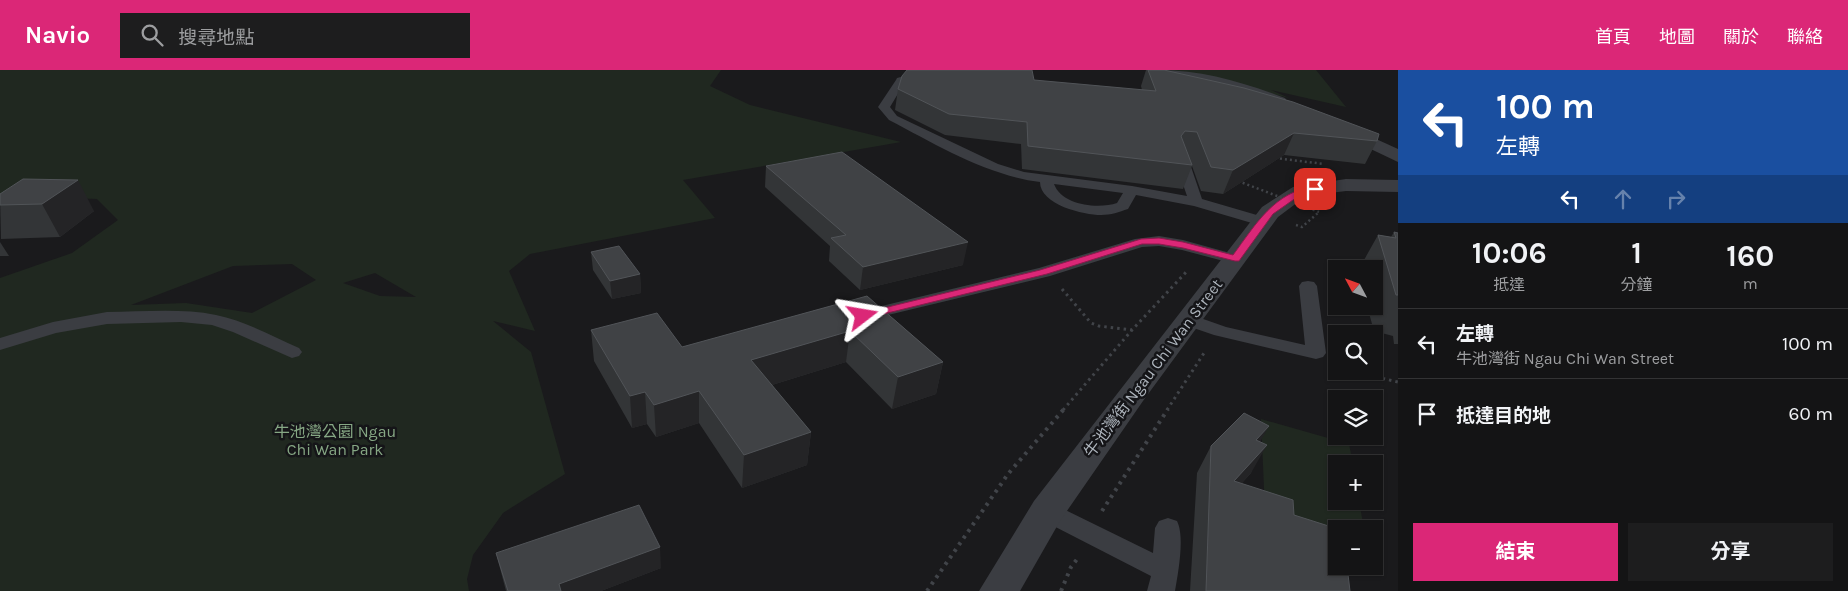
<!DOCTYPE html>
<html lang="zh-TW">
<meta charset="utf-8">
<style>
body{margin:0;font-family:Karla,"Noto Sans TC",sans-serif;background:#1d1d1e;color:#f1f3f6;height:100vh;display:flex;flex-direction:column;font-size:19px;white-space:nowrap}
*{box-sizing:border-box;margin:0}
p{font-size:16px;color:#9d9ea0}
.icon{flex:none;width:28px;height:28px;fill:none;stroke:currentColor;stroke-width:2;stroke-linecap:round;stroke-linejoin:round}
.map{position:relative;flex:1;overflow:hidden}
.drawer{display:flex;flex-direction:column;background:#141415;width:450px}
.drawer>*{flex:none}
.hud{background:#1a4fa0;color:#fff;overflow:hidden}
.needle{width:32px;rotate:311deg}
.buttons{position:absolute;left:1328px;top:190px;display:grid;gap:10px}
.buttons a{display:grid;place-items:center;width:55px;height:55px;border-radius:0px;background:#141415;box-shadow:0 1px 4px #0004,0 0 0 1px #333334;font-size:25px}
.pin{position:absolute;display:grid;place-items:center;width:42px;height:42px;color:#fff;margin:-21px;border-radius:10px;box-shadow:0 2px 8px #0006}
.me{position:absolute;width:55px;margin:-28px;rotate:76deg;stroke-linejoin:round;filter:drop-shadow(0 0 4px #0008)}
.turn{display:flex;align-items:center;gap:18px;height:105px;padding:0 15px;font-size:22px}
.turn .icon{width:65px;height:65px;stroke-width:2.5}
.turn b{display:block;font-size:35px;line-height:42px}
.lanes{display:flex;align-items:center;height:48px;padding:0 15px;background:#0003;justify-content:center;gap:25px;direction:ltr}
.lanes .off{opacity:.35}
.eta{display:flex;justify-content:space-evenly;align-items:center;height:85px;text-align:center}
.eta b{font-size:30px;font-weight:700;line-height:35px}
.action{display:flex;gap:10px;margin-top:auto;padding:10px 15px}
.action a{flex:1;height:58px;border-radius:0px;background:#db2777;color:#fff;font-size:20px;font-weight:700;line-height:58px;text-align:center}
.action a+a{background:#1d1d1e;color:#f1f3f6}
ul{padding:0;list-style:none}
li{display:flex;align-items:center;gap:15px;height:70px;padding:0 15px;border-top:1px solid #333334}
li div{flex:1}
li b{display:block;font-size:19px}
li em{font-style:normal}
header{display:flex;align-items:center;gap:30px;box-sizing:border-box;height:70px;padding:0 25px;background:#db2777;color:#fff}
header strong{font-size:24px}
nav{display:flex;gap:28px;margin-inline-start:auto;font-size:18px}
.search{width:350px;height:45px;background:#1d1d1e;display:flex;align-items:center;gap:12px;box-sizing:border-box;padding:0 18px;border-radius:0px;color:#9d9ea0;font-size:19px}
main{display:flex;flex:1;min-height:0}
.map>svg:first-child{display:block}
.green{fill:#202820;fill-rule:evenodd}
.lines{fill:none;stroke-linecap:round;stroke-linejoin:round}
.path-far2{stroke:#414449;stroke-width:2.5;stroke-dasharray:2 3;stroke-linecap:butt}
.path-far1{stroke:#414449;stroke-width:3;stroke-dasharray:2.5 4;stroke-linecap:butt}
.path{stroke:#414449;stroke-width:4;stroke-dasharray:3 5;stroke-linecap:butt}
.lane{fill:#3b3d42;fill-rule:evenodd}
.street{fill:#3b3d42;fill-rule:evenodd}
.path-bridge{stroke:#414449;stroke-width:2.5;stroke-dasharray:2 3;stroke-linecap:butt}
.wall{fill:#333537}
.shaded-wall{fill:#242426}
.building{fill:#404245;stroke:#515458}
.route{fill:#db2777;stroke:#8e194d}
.labels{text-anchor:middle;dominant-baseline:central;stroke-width:5;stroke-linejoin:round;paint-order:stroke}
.street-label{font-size:16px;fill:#adb4bc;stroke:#151518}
.park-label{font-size:16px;fill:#86a784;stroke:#151518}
</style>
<header>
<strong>Navio</strong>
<div class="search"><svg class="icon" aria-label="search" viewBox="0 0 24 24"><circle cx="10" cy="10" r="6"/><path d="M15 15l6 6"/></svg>搜尋地點</div>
<nav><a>首頁</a><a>地圖</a><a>關於</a><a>聯絡</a></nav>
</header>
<main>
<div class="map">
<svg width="1398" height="521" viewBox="0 0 1398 521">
<rect width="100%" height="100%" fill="#1a1a1c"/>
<!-- green -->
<g class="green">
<path d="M0 0H721L710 16 750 35 901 72 683 110 715 148 530 184 509 201 535 261 493 251 531 282 565 404 503 443 473 485 467 509 469 521H0V208L72 183 118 150 97 129 0 125ZM292 194 316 210 252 243 186 233 131 235 233 196ZM375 203 416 227 380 226 343 213Z"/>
<path d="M1169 0H1316L1346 37 1271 20 1289 28Z"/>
<path d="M1261 349 1349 374 1353 394H1336V431H1359L1364 459H1336L1265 441Z"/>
</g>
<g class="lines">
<!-- path-far2 -->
<g class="path-far2">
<path d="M1275 88 1324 94"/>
<path d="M1296 155 1302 157 1319 142"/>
</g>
<!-- path-far1 -->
<g class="path-far1">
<path d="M1062 219 1091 253 1099 256 1132 260"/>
<path d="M1351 301 1398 312"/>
<path d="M1063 340 1132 260 1188 200"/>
<path d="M1167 340 1206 280"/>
</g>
<!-- path -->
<g class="path">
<path d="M1102 441 1168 339"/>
<path d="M927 521 1008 404 1064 339"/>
<path d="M1061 521 1071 497 1078 488"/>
</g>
<!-- lane -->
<g class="lane">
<path d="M923 1 927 2 928 4 927 6 905 12 890 37 897 46 998 94 1024 102 1132 116 1187 126 1174 88 1181 84 1188 88 1202 129 1267 148 1270 151 1267 154 1262 156 1194 136 1136 125 1128 139C1119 142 1111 145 1101 145 1084 145 1040 135 1040 112 986 105 937 75 889 50L878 37 896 10 897 8ZM1054 114 1123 123 1117 133C1099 139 1062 136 1054 114Z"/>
<path d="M1159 166 1183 170 1241 186 1243 189 1241 192 1235 194 1182 180 1159 176 1142 177 1050 206 863 251 857 250 854 246 857 242 1039 198 1135 169Z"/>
<path d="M1308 211 1314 212 1317 216 1326 283 1323 287 1316 289 1214 265 1182 254 1180 250 1182 246 1189 244 1226 257 1305 275 1299 216 1302 212Z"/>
<path d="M107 242C142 242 181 238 216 245 245 251 272 266 299 278L302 282 299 286 292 288 233 262 212 255 181 252 107 254 56 263 0 280V268L53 252Z"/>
<path d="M1047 431 1153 483 1155 458 1159 451 1168 448 1177 451C1185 467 1178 503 1175 521H1147L1151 506 1038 448 1035 441 1038 434Z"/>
</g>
<!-- street -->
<g class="street">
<path d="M1158 0C1203 0 1242 12 1285 28L1287 31 1285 34 1279 36 1236 21 1160 3Z"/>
<path d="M1341 53 1398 79V92L1335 62 1332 58 1335 54Z"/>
<path d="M1346 109 1398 110V122L1346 121 1306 126 1278 147 1143 331 1060 451 1020 521H979L1034 431 1262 137 1293 117Z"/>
</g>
<!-- path-bridge -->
<path class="path-bridge" d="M1238 111 1319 142"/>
</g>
<!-- wall -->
<g class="wall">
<path d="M1146 0H1164L1377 71 1365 94 1284 85 1223 124 1201 121 1192 96 1183 119 1022 99 1021 74 945 65 895 40 898 19 1142 20 1141 16Z"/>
<path d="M766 96 963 195 860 220 829 191 830 176 765 117Z"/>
<path d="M0 124 94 141 60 167 1 169Z"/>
<path d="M1394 162 1398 163V274H1394L1393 266 1374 261 1367 236H1374V199H1359L1378 165 1391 167Z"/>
<path d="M0 172 9 186H0Z"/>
<path d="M591 182 640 204 641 223 612 229 593 200Z"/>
<path d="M867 226 943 292 936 324 892 339 846 292 772 315 811 362 807 395 742 418 699 353 656 367 647 354 632 358 594 291 591 260 682 277Z"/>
<path d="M1260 372 1251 403 1241 414 1294 445 1350 521H1190L1197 403 1211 376Z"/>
<path d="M496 483 661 498 601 521H506Z"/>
</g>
<!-- shaded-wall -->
<g class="shaded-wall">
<path d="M1294 63 1284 85 1223 124 1233 100Z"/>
<path d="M78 110 94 141 60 167 42 134Z"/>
<path d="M968 172 963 195 860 220 863 197Z"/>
<path d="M640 204 641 223 612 229 610 211Z"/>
<path d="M850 261 846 292 749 322 751 290Z"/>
<path d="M943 292 936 324 892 339 898 307Z"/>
<path d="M699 321V353L656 367 654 335Z"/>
<path d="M645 322 647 354 632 358 630 326Z"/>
<path d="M1269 356 1254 383 1256 370Z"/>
<path d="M811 362 807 395 742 418 744 385Z"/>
<path d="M1267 375 1251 403 1218 439 1234 411Z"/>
<path d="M660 477 661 498 601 521H560L559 514Z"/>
</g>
<!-- building -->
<g class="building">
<path d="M907 0H1032L1034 10 1156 21 1148 0H1164L1244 18 1293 32 1379 64 1377 71 1294 63 1233 100 1211 97 1197 62 1185 61 1181 66 1192 95 1028 76 1027 52 949 44 898 19 902 6Z"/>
<path d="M842 82 968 172 863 197 831 168 846 165 766 96Z"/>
<path d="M23 109 78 110 42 134 0 135V124Z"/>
<path d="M1394 162 1398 163V225H1396L1378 165 1396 168Z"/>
<path d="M619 176 640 204 610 211 591 182Z"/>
<path d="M867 226 943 292 898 307 850 261 751 290 811 362 744 385 699 321 654 335 645 322 630 326 591 260 657 243 682 277Z"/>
<path d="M1244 343 1269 356 1256 370 1267 375 1234 411 1293 430 1294 445 1338 459H1336V496H1347L1350 521H1206L1211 376Z"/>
<path d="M639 435 660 477 559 514 561 521H508L496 483Z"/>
</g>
<!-- route -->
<path class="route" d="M1315 116 1318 117V121L1303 123 1273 144 1239 191H1235L1183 178 1159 174H1142L1047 204 863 249 857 246 859 244 1040 200 1141 169 1159 168 1183 172 1233 185C1256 154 1274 122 1315 116Z"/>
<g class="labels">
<!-- street labels -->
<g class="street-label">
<text transform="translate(1153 298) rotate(-53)">牛池灣街 Ngau Chi Wan Street</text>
</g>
<!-- park labels -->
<g class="park-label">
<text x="335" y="361">牛池灣公園 Ngau<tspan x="335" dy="18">Chi Wan Park</tspan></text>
</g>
</g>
</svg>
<div class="buttons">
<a><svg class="needle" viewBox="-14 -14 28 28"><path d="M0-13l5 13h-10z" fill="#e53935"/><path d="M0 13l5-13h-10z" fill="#9d9ea0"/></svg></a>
<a><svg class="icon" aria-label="search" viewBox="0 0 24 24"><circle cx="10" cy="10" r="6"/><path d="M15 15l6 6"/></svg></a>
<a><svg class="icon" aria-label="layers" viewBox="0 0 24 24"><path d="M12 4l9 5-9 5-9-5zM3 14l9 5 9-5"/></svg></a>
<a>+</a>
<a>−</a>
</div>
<div class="pin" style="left:1315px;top:119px;background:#d93025"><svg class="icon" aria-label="arrive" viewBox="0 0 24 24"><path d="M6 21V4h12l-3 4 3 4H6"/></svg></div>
<svg class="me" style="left:863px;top:246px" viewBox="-20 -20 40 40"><path d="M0-17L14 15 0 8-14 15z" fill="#db2777" stroke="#fff" stroke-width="4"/></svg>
</div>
<section class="drawer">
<div class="hud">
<div class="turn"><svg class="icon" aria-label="left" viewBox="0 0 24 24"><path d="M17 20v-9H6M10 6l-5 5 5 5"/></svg><div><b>100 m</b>左轉</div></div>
<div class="lanes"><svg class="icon" aria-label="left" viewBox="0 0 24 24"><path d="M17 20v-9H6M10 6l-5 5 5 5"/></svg><svg class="icon off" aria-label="ahead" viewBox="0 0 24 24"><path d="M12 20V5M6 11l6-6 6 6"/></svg><svg class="icon off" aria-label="right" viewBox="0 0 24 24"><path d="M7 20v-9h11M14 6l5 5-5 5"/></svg></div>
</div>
<div class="eta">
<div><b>10:06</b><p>抵達</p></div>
<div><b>1</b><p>分鐘</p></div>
<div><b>160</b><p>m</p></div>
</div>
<ul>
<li><svg class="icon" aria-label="left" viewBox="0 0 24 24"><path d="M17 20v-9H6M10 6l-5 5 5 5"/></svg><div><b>左轉</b><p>牛池灣街 Ngau Chi Wan Street</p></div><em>100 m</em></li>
<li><svg class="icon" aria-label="arrive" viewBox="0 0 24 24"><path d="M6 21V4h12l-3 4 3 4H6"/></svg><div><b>抵達目的地</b></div><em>60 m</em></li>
</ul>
<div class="action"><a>結束</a><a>分享</a></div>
</section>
</main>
